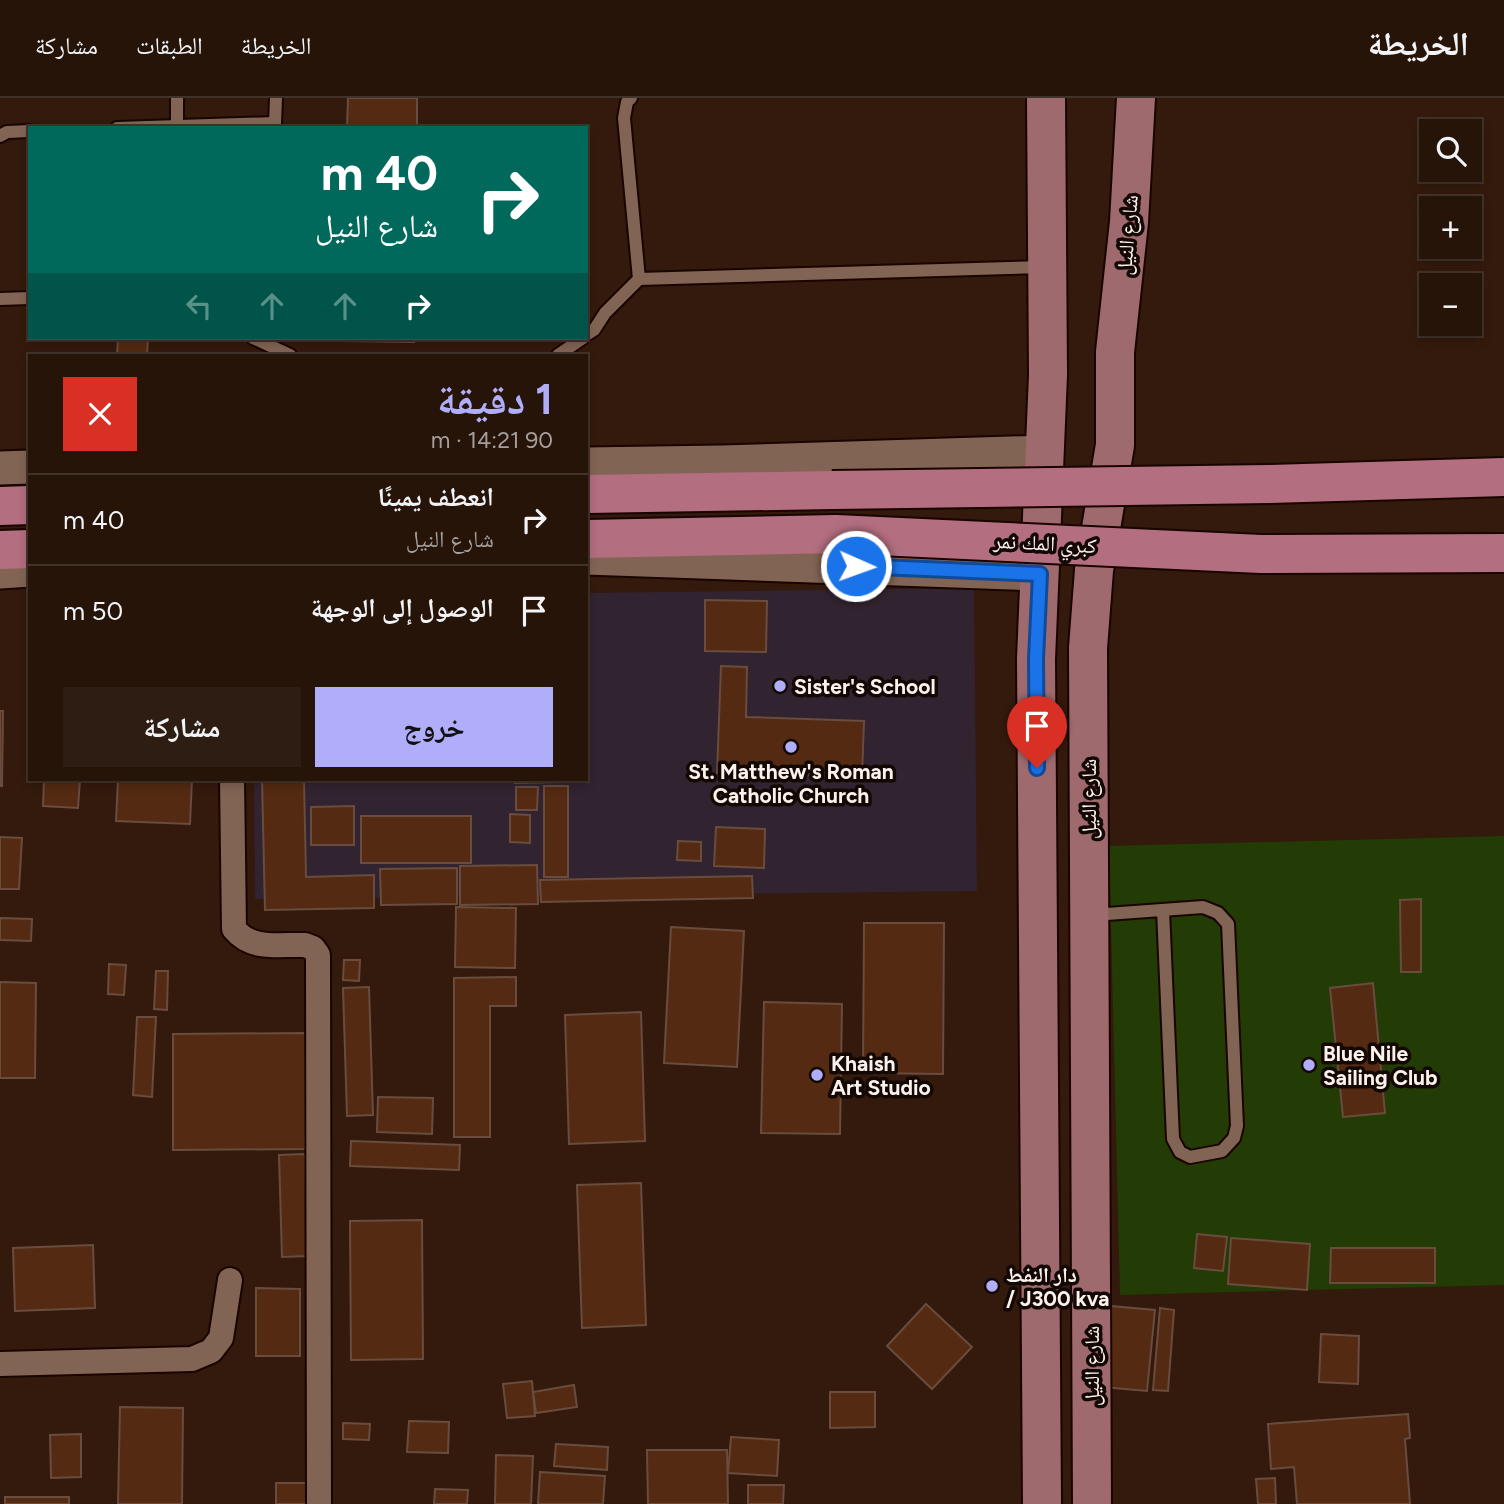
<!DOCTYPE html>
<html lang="ar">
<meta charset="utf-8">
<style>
body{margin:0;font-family:Figtree,"Noto Naskh Arabic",sans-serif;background:#2e1d12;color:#f1f3f6;direction:rtl;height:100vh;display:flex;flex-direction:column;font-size:26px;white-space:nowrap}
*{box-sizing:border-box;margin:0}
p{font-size:23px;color:#a49e9c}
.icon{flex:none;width:38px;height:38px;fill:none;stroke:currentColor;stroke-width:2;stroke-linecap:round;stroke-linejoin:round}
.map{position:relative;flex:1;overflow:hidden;direction:ltr}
.details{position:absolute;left:28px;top:256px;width:560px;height:427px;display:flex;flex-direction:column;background:#261409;border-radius:0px;box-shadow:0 4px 10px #0003,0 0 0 2px #42332a;direction:rtl}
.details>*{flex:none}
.banner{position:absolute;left:28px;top:28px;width:560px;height:214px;border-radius:0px;box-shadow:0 4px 10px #0003,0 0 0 2px #42332a;direction:rtl;background:#00695c;color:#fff;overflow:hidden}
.buttons{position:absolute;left:1419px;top:21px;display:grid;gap:14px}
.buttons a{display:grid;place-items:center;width:63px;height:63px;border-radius:0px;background:#261409;box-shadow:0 4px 10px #0003,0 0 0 2px #42332a;font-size:35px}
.pin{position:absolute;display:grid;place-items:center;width:60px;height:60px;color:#fff;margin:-72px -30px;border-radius:50% 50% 50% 0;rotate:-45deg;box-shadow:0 0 7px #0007}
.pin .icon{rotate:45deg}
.me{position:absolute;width:77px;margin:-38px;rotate:92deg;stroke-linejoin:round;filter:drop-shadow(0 0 5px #0008)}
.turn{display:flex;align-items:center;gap:24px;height:147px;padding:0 35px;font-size:32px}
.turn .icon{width:91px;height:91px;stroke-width:2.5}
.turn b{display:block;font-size:49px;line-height:60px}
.lanes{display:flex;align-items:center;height:66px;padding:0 35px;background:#0003;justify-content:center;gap:35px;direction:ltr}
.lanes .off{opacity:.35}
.round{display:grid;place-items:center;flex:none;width:74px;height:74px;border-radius:0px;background:#2e1d12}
.overview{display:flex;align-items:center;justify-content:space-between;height:119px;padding:0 35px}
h1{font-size:42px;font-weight:700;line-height:52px;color:#b0aefa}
.button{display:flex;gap:14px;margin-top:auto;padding:14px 35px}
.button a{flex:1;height:80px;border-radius:0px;background:#b0aefa;color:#111;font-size:28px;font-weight:700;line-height:80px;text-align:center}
.button a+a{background:#2e1d12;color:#f1f3f6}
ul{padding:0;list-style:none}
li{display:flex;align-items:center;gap:21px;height:91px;padding:0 35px;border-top:2px solid #42332a}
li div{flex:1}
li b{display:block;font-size:26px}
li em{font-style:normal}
header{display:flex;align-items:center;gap:42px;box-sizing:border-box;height:98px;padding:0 35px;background:#261409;border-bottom:2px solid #42332a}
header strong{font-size:33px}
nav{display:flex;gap:38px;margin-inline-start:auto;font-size:24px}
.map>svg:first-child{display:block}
.commercial{fill:#312330}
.green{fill:#233b05}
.building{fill:#542a12;stroke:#694c3d;stroke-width:2}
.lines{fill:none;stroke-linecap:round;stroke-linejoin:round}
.lane-casing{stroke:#190400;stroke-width:16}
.street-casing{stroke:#190400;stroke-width:28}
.secondary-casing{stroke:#190400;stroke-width:37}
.primary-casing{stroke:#190400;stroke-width:42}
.highway-casing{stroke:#190400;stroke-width:42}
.lane{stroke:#826454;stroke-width:12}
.street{stroke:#826454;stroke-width:24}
.secondary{stroke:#826454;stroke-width:33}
.primary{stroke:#9f6a6e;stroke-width:38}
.highway{stroke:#b36e80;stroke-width:38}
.highway-bridge-casing{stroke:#190400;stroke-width:42;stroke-linecap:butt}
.highway-bridge{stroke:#b36e80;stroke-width:38}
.route-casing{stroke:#114b97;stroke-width:18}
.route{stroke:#1a73e8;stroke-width:12}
.poi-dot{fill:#b0aefa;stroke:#130804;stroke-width:2.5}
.labels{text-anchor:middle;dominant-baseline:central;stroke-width:7;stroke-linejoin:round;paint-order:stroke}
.street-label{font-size:21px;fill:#fcf2ec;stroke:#130804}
.poi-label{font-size:21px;font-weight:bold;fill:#fcf2ec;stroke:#130804;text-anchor:start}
</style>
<header>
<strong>الخريطة</strong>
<nav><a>الخريطة</a><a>الطبقات</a><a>مشاركة</a></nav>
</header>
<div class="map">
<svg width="1504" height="1406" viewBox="0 0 1504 1406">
<rect width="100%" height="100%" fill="#331a0c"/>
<!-- commercial -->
<path class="commercial" d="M974 490 977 793 255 801 254 681H586V495Z"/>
<!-- green -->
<path class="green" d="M1504 738V1187L1120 1197 1109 748Z"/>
<!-- building -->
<g class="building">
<path d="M348 0H417V30H347Z"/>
<path d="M118 240H148L147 257H117Z"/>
<path d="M345 240H414V244L345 243Z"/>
<path d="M705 502 767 503 766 554 705 553Z"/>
<path d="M721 568 747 569 746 619 864 623 862 679 717 675Z"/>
<path d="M0 613H3L2 688H0Z"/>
<path d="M44 681H80L78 710 43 708Z"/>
<path d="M118 681H192L190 726 116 723Z"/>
<path d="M262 681H304L306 779 374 777V810L265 812Z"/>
<path d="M515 681H559V684L515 685Z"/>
<rect x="544" y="688" width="24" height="91"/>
<path d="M516 689H538L537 712H516Z"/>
<path d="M354 708V747H311V709Z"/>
<path d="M510 716 530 717V745L510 744Z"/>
<rect x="361" y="718" width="110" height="47"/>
<path d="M716 729 765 731 764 770 714 768Z"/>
<path d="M0 739 22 740 19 791H0Z"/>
<path d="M678 743 701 744V763L677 762Z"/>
<path d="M537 767 538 806 460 807V768Z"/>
<path d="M457 770V806L381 807 380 771Z"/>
<path d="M752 778 753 800 541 804 540 782Z"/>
<path d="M1421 801V874H1401L1400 802Z"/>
<path d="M456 809 516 810 515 870 455 869Z"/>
<path d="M0 820 32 821 31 843 0 842Z"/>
<path d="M864 825H944L943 976 863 975Z"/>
<path d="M671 829 744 833 737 969 664 965Z"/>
<path d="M344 862H360L359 883 343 882Z"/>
<path d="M109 866 126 867 124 897 108 896Z"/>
<path d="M156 873H168L167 912 154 911Z"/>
<path d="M516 879V908H490V1039H454V880Z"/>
<path d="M0 884 36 885 35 980H0Z"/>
<path d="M1373 885 1385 1015 1343 1019 1330 890Z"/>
<path d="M369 889 373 1017 347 1018 343 890Z"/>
<path d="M764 904 842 906 840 1036 761 1035Z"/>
<path d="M641 914 645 1043 569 1046 565 917Z"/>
<path d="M137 919H156L152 999 133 997Z"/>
<path d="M305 935V1051L173 1052V936Z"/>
<path d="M378 999 433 1000 432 1036 377 1034Z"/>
<path d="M351 1043 460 1047 459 1072 350 1068Z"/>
<path d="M305 1056 307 1158 282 1159 279 1057Z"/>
<path d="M641 1085 646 1227 582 1230 577 1087Z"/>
<path d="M422 1122 423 1261 351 1262 350 1123Z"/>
<path d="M1197 1136 1227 1139 1223 1173 1194 1170Z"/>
<path d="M1231 1140 1310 1146 1307 1192 1228 1186Z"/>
<path d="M93 1147 95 1210 15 1213 13 1150Z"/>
<path d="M1331 1150H1435V1185H1330Z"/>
<path d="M256 1190 300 1191V1258H256Z"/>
<path d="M926 1206 972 1249 932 1291 887 1248Z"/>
<path d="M1111 1208 1155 1212 1147 1293 1103 1289Z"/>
<path d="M1160 1210 1174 1212 1168 1293 1153 1292Z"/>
<path d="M1321 1236 1359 1238 1358 1286 1319 1284Z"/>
<path d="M532 1283 535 1318 507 1320 503 1286Z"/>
<path d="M574 1287 577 1309 536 1315 533 1294Z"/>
<path d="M830 1294H875V1329L830 1330Z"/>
<path d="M120 1309 183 1310 182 1406H118Z"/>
<path d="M1408 1316 1410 1340 1405 1341 1410 1406H1297L1294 1369 1271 1371 1268 1326Z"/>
<path d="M409 1323 449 1324 448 1355 407 1354Z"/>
<path d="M343 1325 370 1326 369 1342 343 1341Z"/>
<path d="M81 1336V1379L51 1380 50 1337Z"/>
<path d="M731 1339 779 1342 777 1378 728 1375Z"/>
<path d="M556 1346 608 1349 607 1372 554 1368Z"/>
<path d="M647 1352H727L728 1406H648Z"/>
<path d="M496 1357 533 1358 531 1406H495Z"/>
<path d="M540 1374 605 1378 603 1406H538Z"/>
<path d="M1275 1380 1276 1406H1258L1256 1381Z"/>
<rect x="276" y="1385" width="31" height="21"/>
<path d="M748 1387H784L783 1406H748Z"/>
<path d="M435 1391 468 1392 467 1406H434Z"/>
<rect x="5" y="1399" width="64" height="7"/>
</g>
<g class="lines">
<defs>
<g id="lane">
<path d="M275 25 276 0"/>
<path d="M177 27V0"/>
<path d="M117 30 275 25 274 30"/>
<path d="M0 38 7 34 30 33"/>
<path d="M639 181 1043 169"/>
<path d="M0 201 30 200"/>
<path d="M586 237 594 232 605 215 639 181 624 20 627 4 631 0"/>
<path d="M253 240 290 257"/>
<path d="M558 257 583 240"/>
<path d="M1093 817 1203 809 1218 815 1228 826 1237 1028 1234 1040 1222 1053 1190 1059 1180 1054 1173 1041 1163 812"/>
</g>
<g id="street">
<path d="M232 681 234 831C252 853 279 846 305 847L313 850 318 857 319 1406"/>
<path d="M0 1266 192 1261 211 1253 221 1240 230 1182"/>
</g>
<g id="secondary">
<path d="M586 366 722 364 1045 354"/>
<path d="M0 370 30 369"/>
<path d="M586 460 1040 476"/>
<path d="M0 474 30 472"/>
</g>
<g id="primary">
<path d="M1042 1406 1036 561 1048 277 1046 0"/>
<path d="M1092 1406 1088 550 1094 472 1115 347V254L1129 124 1136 0"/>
</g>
<g id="highway">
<path d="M586 396 832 392"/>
<path d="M0 408 30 407"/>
<path d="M586 441 836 436"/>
<path d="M0 452 30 451"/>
</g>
</defs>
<!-- lane casing -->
<use href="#lane" class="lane-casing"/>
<!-- street casing -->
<use href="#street" class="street-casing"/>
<!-- secondary casing -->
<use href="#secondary" class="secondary-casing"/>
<!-- primary casing -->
<use href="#primary" class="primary-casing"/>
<!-- highway casing -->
<use href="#highway" class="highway-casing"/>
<!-- lane -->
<use href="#lane" class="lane"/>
<!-- street -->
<use href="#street" class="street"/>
<!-- secondary -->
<use href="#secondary" class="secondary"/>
<!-- primary -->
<use href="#primary" class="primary"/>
<!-- highway -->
<use href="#highway" class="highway"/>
<defs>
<g id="highway-bridge">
<path d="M832 392 1270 386 1504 379"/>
<path d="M836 436 1261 456 1504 455"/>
</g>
</defs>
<!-- highway-bridge casing -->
<use href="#highway-bridge" class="highway-bridge-casing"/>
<!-- highway-bridge -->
<use href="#highway-bridge" class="highway-bridge"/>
</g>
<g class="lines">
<defs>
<path id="route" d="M856 468 1040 476 1036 561 1037 670"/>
</defs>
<!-- route casing -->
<use href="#route" class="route-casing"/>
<!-- route -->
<use href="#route" class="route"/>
</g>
<!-- markers -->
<g class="poi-dot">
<circle cx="780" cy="588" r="7"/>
<circle cx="791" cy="649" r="7"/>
<circle cx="1309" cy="967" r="7"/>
<circle cx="817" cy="977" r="7"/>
<circle cx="992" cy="1188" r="7"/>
</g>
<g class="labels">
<!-- street labels -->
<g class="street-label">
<text transform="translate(1127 137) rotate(-85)">شارع النيل</text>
<text transform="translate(1045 445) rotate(3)">كبري المك نمر</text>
<text transform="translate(1088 701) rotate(-90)">شارع النيل</text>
<text transform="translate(1091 1268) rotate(-90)">شارع النيل</text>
</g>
<!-- poi labels -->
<g class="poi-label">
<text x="794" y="588">Sister's School</text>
<text x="791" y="673" text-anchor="middle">St. Matthew's Roman<tspan x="791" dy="24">Catholic Church</tspan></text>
<text x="1323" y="955">Blue Nile<tspan x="1323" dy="24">Sailing Club</tspan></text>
<text x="831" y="965">Khaish<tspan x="831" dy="24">Art Studio</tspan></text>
<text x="1006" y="1176">دار النفط<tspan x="1006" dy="24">/ J300 kva</tspan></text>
</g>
</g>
</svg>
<div class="buttons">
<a><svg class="icon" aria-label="search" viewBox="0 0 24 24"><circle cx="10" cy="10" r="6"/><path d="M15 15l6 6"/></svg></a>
<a>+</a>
<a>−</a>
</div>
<div class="pin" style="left:1037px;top:670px;background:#d93025"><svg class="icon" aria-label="arrive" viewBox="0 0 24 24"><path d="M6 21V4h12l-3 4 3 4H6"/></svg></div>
<svg class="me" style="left:856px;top:468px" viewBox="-20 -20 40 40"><circle r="17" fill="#1a73e8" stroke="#fff" stroke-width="3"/><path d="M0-11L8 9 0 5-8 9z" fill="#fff"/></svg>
<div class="banner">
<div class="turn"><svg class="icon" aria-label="right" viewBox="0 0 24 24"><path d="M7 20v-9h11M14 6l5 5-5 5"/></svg><div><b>40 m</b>شارع النيل</div></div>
<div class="lanes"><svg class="icon off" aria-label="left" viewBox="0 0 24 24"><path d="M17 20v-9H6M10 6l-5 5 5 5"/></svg><svg class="icon off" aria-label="ahead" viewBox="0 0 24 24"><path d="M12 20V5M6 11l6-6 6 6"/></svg><svg class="icon off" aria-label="ahead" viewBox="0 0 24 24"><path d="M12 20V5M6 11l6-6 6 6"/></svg><svg class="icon" aria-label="right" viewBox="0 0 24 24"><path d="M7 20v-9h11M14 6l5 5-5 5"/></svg></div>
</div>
<section class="details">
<div class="overview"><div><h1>1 دقيقة</h1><p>90 m · 14:21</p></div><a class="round" style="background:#d93025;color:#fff"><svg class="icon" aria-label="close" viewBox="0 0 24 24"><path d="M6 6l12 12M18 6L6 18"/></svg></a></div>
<ul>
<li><svg class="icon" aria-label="right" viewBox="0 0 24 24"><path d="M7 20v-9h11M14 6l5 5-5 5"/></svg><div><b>انعطف يمينًا</b><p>شارع النيل</p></div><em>40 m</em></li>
<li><svg class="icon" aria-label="arrive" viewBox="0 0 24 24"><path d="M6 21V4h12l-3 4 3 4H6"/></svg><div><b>الوصول إلى الوجهة</b></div><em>50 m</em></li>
</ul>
<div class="button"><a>خروج</a><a>مشاركة</a></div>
</section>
</div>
